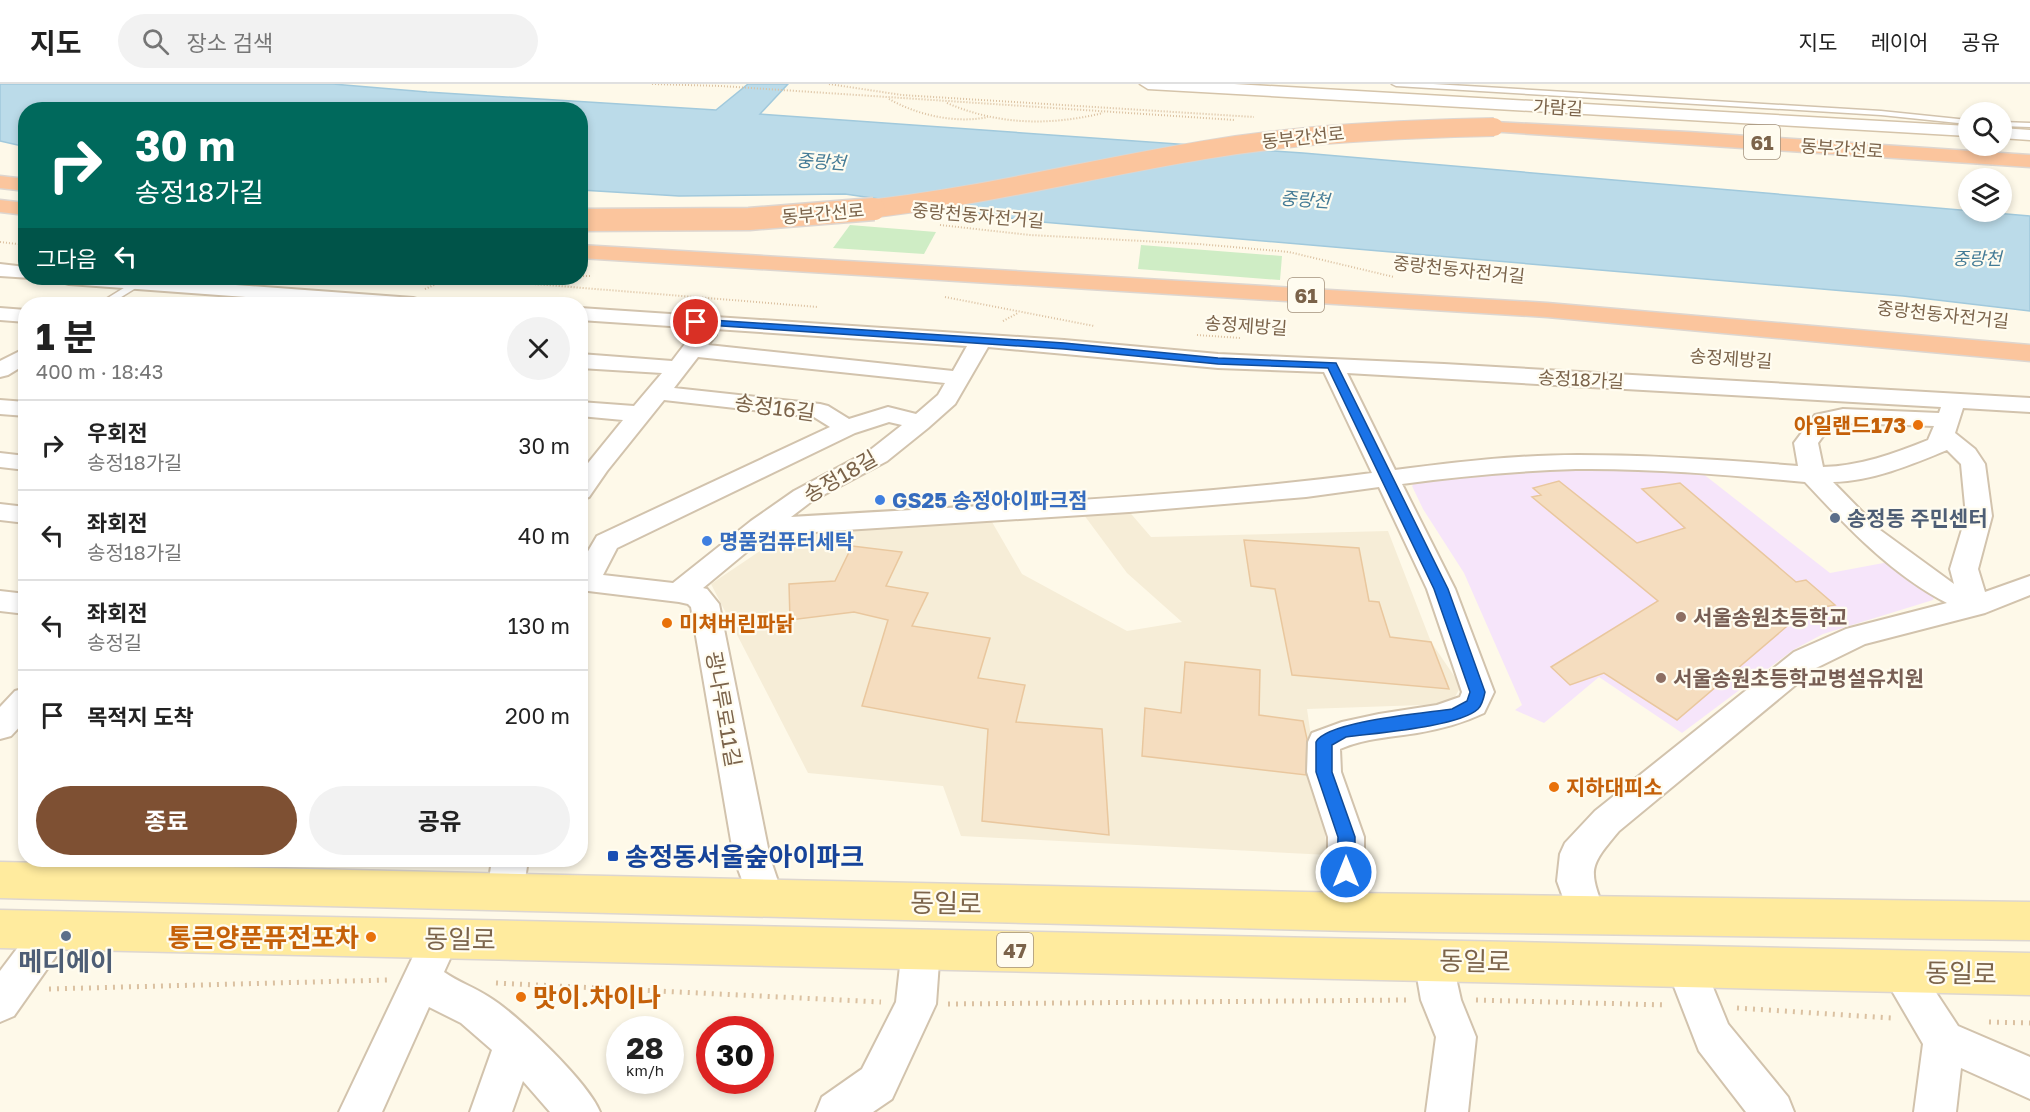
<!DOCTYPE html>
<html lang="ko">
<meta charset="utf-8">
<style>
body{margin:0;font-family:"Golos Text","Noto Sans KR",sans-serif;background:#f2f2f2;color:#222;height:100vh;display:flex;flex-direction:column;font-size:22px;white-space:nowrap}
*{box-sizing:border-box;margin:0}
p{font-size:20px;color:#767676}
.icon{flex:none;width:33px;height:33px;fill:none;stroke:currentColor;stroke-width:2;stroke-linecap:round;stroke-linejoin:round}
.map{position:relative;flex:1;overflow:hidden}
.drawer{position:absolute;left:18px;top:213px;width:570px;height:570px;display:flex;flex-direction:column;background:#fff;border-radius:24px;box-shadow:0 3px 9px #0003}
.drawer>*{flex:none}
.guide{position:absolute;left:18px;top:18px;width:570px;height:183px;border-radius:24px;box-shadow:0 3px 9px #0003;background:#00695c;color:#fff;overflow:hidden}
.buttons{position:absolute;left:1958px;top:18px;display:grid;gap:12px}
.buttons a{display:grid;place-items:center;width:54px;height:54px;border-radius:50%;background:#fff;box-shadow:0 3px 9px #0003;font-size:30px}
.speed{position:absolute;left:606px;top:932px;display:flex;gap:12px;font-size:30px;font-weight:700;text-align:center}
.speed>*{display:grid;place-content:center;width:78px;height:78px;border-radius:50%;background:#fff;box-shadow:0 3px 9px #0003;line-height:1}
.speed small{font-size:15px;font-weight:400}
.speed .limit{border:9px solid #d22;background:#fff;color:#111}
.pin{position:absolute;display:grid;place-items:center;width:51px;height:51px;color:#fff;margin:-26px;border:3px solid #fff;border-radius:50%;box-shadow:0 2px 6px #0007}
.me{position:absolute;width:66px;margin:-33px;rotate:0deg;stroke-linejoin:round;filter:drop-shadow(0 0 4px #0008)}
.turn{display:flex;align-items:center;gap:21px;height:126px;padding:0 18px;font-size:27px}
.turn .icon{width:78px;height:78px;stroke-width:2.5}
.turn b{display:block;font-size:42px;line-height:51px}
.then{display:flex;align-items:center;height:57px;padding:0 18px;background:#0003;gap:12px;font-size:22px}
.round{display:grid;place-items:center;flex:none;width:63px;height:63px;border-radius:32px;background:#f2f2f2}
.summary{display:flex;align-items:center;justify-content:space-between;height:102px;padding:0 18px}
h1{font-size:36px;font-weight:700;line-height:45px}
.primary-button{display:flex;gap:12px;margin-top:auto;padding:12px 18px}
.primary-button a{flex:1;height:69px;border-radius:36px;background:#7e5033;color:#fff;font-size:24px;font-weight:700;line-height:69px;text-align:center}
.primary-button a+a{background:#f2f2f2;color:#222}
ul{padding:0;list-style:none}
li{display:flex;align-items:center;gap:18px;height:90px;padding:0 18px;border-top:2px solid #e0e0e0}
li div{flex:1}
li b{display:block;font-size:22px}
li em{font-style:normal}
header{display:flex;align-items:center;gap:36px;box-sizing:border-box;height:84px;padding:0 30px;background:#fff;border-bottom:2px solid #e0e0e0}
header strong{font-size:28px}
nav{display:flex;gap:33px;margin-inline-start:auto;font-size:21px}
.search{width:420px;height:54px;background:#f2f2f2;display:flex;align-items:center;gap:15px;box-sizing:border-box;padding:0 21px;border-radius:33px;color:#767676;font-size:22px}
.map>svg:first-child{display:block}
.residential{fill:#f6edd7}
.education{fill:#f6e5fa}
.green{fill:#cfedc5}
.water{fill:#bbdbe9;stroke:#a1c9dc;stroke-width:1.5}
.building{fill:#f5ddbf;stroke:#e9c79e;stroke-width:1.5}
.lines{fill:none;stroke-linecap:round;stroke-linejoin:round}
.lane-casing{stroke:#d2c3ad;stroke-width:3}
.street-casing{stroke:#d2c3ad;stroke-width:4}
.secondary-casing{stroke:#d5c4aa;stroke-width:3}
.primary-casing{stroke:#ddd6d0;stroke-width:3}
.highway-casing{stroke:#ddd6d0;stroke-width:3}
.path-far1{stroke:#dbc1a1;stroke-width:2;stroke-dasharray:1 2;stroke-linecap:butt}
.path{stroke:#dbc1a1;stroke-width:5;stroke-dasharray:2 6;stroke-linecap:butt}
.lane{fill:#fff;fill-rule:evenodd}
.street{fill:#fff;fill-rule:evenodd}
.secondary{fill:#fff;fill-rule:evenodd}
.primary{fill:#ffeb9e;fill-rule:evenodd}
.highway{fill:#fbc59d;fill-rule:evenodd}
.highway-bridge-far1-casing{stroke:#ddd6d0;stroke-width:20;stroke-linecap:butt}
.highway-bridge-casing{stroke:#ddd6d0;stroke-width:25;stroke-linecap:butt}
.highway-bridge-far1{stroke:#fbc59d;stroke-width:18}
.highway-bridge{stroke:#fbc59d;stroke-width:22}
.route{fill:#1a73e8;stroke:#114b97;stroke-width:1.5}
.food-dot{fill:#e8710a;stroke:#fffcf0;stroke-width:2}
.shop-dot{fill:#3f7fe0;stroke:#fffcf0;stroke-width:2}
.service-dot{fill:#5c6f8a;stroke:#fffcf0;stroke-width:2}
.education-dot{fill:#8d6e63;stroke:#fffcf0;stroke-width:2}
.transit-dot{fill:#1a4fb4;stroke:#fffcf0;stroke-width:2}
.labels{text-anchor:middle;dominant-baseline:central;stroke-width:4.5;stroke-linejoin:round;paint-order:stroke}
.far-street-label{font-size:18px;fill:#7b634a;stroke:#fffcf0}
.far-water-label{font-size:18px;font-style:italic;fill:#447b96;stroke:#fffcf0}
.shield{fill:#fffcf0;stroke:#a3917c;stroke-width:1.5}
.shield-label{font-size:20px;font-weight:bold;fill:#7b634a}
.street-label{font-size:21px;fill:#7b634a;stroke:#fffcf0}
.food-label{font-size:21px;font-weight:bold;fill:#c56008;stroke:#fffcf0;text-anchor:start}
.shop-label{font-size:21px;font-weight:bold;fill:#366cbe;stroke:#fffcf0;text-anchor:start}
.service-label{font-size:21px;font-weight:bold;fill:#4e5e75;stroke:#fffcf0;text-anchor:start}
.education-label{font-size:21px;font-weight:bold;fill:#785e54;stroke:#fffcf0;text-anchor:start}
.near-transit-label{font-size:26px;font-weight:bold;fill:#164399;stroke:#fffcf0;text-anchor:start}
.near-street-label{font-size:26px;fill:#7b634a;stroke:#fffcf0}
.near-food-label{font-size:26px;font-weight:bold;fill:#c56008;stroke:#fffcf0;text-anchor:end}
.near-service-label{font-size:26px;font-weight:bold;fill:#4e5e75;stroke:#fffcf0}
</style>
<header>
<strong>지도</strong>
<div class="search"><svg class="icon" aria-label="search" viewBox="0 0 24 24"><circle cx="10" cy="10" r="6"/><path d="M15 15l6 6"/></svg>장소 검색</div>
<nav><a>지도</a><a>레이어</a><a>공유</a></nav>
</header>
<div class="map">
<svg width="2030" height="1028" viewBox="0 0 2030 1028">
<rect width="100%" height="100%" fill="#fef9e9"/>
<!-- residential -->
<path class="residential" d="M1126 424 1151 453 1388 447 1431 558 1461 602 1451 620 1307 625 1328 771 961 752 943 702 808 689 711 500 785 450 992 438 1022 490 1127 547 1182 538 1127 489 1084 431Z"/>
<!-- education -->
<path class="education" d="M1693 382 1830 489 1894 477 1938 505 1933 516 1823 550 1793 566 1682 649 1599 593 1544 639 1515 626 1522 621 1464 489 1423 425 1412 402 1415 398 1491 387Z"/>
<!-- green -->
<g class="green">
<path d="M850 141 936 148 924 170 833 164Z"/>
<path d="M1141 161 1282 172 1280 196 1138 185Z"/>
</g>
<!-- water -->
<path class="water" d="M0 0H333L427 8 716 26 748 0H788L760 30 1303 69 2030 132V227L1903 212 1030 137 845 110 679 112 581 106 580 26H26L25 62H22L0 57Z"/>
<!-- building -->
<g class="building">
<path d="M1559 397 1637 459 1685 444 1642 405 1680 399 1796 498 1806 496 1835 521 1806 526 1677 636 1604 589 1570 601 1551 583 1658 517 1532 413 1541 411 1533 404Z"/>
<path d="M1244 456 1359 464 1369 517 1379 518 1390 553 1431 558 1449 605 1292 591 1275 505 1251 502Z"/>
<path d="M852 462 902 468 886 502 928 509 912 542 990 554 978 594 1025 601 1016 638 1102 645 1109 751 982 737 988 645 862 622 888 536 854 528 790 536 789 500 835 497Z"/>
<path d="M1185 578 1260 586 1259 631 1303 637 1307 655 1306 691 1142 672 1145 624 1181 629Z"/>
</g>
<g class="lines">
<defs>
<g id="lane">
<path d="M1392 0H1433L1881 27 1968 36V40L1881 31 1396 2Z"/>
<path d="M2001 38 2030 39V43L2001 42Z"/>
<path d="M135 197 139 198V202L110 220H98Z"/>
</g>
<g id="street">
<path d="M0 180 26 183V194H31L0 192Z"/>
<path d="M59 194H140L413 214 420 216 423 220H340L69 200 62 198Z"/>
<path d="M0 224 26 226V238L0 236Z"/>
<path d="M580 224 1064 256 1218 270 1444 280 2030 314V328L1963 324 1955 349 1975 365 1985 380 1992 432 1978 485 1985 508 2030 492V511L1985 529 1865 560 1816 584 1619 747C1587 785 1589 785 1606 832L1600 844 1587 848 1574 844 1557 797 1560 770 1565 759 1595 727 1794 568 1846 545 1947 519C1891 490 1847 443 1805 398 1729 391 1652 384 1576 385 1518 387 1460 392 1402 400L1455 505 1494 608 1484 629C1463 639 1441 645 1417 649 1391 653 1365 654 1340 665L1341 688 1364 753V788L1370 828 1364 840 1351 844 1338 840 1332 828 1328 788V753L1307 688 1308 658 1312 649 1342 638 1379 630 1437 621 1460 613 1462 608 1427 505 1379 403 1306 413 1129 428 767 451 703 504 707 505 719 520 770 774 784 815 779 826 766 831 753 826 734 774 691 523 688 520 679 518 580 506V481L597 452 830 343 814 333 664 316 607 387 589 413 580 416V389L623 336 580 332V318L634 322 662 289 580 284V270L672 277C683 264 694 242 712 247L716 251 708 261 953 287 967 262 580 236ZM988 263 1218 284 1324 288 1372 389C1180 414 985 421 791 433L812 417 887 377 928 344 955 320ZM698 273 945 299 938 311 916 330 888 323 849 335 828 322 820 320 674 304ZM1347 289 1941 323 1939 329 1843 325 1815 331 1794 359 1798 382C1725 376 1652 371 1578 371 1517 371 1456 378 1395 386ZM889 338 902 341 869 367 794 407 751 437 673 499 603 491 617 464 855 349ZM1843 339 1934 342 1928 356C1893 370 1860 382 1823 383L1818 359 1831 341ZM1947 366 1961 380 1966 432 1950 485 1954 500 1880 446 1833 398C1872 397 1911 381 1947 366Z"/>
<path d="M26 264V280L8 291 0 293V277Z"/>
<path d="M0 316 26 318V332L0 330Z"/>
<path d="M0 369 26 372V386L0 383Z"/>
<path d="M0 420 26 423V439L0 436Z"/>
<path d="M0 507 26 510V530L0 527Z"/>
<path d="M26 604V636L11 652 0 655V623L15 607Z"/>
<path d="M99 776H138L115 810 102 815 89 810 84 799Z"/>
<path d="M492 776H528L523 808 518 819 505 824 492 819 487 808Z"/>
<path d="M53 829 66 834 72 846 66 858 14 932 0 938V887L40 834Z"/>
<path d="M440 838 453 843 459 855 444 888C458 898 474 903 489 913 518 931 588 998 600 1028H550L523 997 512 1028H470L492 966 461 939 429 923 382 1028H339L427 843Z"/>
<path d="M921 847 935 852 940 864 936 920 892 1015 873 1028H816L822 1013 862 985 896 918 902 864 907 852Z"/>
<path d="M1433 858 1447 864 1452 876 1461 916 1476 953 1468 1028H1426L1436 953 1421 916 1414 876 1419 864Z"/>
<path d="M1685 864 1699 869 1728 940 1788 1013 1794 1028H1746L1699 967 1666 882 1671 869Z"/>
<path d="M1900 870 1914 875 1958 942 2030 973V1015L1961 984 1956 1028H1914L1923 960 1881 888 1886 875Z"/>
</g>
<g id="secondary">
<path d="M1140 0H1234L1968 42V52L1148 5Z"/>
<path d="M2001 44 2030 46V56L2001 54Z"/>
</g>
<g id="primary">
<path d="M0 778 1351 809 2030 818V856L1351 847 0 814Z"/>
<path d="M0 826 2030 869V911L0 864Z"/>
</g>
<g id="highway">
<path d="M1494 38 1688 48 2030 71V83L1488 47 1485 43 1488 39Z"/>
<path d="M0 92 26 95V107L0 104Z"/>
<path d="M0 116 26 119V131L0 128Z"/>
<path d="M580 161 1547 219 2030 261V277L1547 233 580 174Z"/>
</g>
</defs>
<!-- lane casing -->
<use href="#lane" class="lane-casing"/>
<!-- street casing -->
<use href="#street" class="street-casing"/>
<!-- secondary casing -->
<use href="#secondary" class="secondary-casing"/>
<!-- primary casing -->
<use href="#primary" class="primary-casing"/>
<!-- highway casing -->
<use href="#highway" class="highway-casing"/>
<!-- path-far1 -->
<g class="path-far1">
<path d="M652 0 721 2 1235 36"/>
<path d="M829 0 902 11 1254 33"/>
<path d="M889 15C917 31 956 40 988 33"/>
<path d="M947 19C998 41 1049 42 1103 29"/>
<path d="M940 141 1030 151 1199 160 1289 168 1394 193"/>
<path d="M0 158 26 161"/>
<path d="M580 192H592"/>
<path d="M460 194 818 223"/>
<path d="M512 195 549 194"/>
<path d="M425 205 449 194"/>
<path d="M945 213 1094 242"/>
<path d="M1003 237 1018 229"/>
<path d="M1197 251 1240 254"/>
</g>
<!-- path -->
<g class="path">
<path d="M496 899 881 918"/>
<path d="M49 905 387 896"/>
<path d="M1476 916 1667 921"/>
<path d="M948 920 1406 916"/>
<path d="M1737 924 1891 934"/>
<path d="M1989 938 2030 939"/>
</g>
<!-- lane -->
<use href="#lane" class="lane"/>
<!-- street -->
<use href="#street" class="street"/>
<!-- secondary -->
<use href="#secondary" class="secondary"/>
<!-- primary -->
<use href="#primary" class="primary"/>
<!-- highway -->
<use href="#highway" class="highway"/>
<defs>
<path id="highway-bridge-far1" d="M860 126C976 114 1089 85 1204 66 1300 50 1397 45 1494 43"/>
<path id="highway-bridge" d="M580 136 749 135 874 125"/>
</defs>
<!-- highway-bridge-far1 casing -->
<use href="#highway-bridge-far1" class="highway-bridge-far1-casing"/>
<!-- highway-bridge casing -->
<use href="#highway-bridge" class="highway-bridge-casing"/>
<!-- highway-bridge-far1 -->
<use href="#highway-bridge-far1" class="highway-bridge-far1"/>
<!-- highway-bridge -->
<use href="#highway-bridge" class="highway-bridge"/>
</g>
<!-- route -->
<path class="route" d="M696 235 1064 259 1218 274 1336 279 1448 505 1485 608C1484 613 1482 621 1478 625 1459 643 1374 649 1346 653L1332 661V688L1355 753V788L1352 793 1346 795 1340 793 1337 788 1338 753 1316 688V658C1327 637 1427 629 1452 625L1467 617 1470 608 1434 505 1328 284 1218 280 1064 265 692 240V236Z"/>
<!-- markers -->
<g class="food-dot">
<circle cx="1918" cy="341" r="6"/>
<circle cx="667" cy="539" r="6"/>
<circle cx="1554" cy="703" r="6"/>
<circle cx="371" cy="853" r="6"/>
<circle cx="521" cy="913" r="6"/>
</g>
<g class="shop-dot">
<circle cx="880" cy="416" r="6"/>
<circle cx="707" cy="457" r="6"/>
</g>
<g class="service-dot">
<circle cx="1835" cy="434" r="6"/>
<circle cx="66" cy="852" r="6"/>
</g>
<g class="education-dot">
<circle cx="1681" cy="533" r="6"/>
<circle cx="1661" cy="594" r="6"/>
</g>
<rect class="transit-dot" x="607" y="766" width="12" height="12" rx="3"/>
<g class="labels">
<!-- far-street labels -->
<g class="far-street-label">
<text transform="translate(1558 23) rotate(3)">가람길</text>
<text transform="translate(1303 53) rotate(-6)">동부간선로</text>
<text transform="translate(1842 64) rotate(4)">동부간선로</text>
<text transform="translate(823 129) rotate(-5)">동부간선로</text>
<text transform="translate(978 131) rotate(5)">중랑천동자전거길</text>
<text transform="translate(1459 185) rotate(6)">중랑천동자전거길</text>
<text transform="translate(1943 230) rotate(6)">중랑천동자전거길</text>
<text transform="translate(1246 241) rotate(4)">송정제방길</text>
<text transform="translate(1731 274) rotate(4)">송정제방길</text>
<text transform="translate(1581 295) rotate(3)">송정18가길</text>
</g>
<!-- far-water labels -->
<g class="far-water-label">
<text transform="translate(821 77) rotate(4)">중랑천</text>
<text transform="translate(1305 115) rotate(4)">중랑천</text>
<text x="1977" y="174">중랑천</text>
</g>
<!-- shield labels -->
<g class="shield">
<rect x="1744" y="41" width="36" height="34" rx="4.5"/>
<rect x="1288" y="194" width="36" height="34" rx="4.5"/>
<rect x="997" y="849" width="36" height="34" rx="4.5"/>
</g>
<g class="shield-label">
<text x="1762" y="58">61</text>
<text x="1306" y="211">61</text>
<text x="1015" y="866">47</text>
</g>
<!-- street labels -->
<g class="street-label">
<text transform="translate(775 323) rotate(8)">송정16길</text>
<text transform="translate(840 392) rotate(-30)">송정18길</text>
<text transform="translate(724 625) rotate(80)">광나루로11길</text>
</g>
<!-- food labels -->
<g class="food-label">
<text x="1906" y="341" text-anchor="end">아일랜드173</text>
<text x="679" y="539">미쳐버린파닭</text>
<text x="1566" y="703">지하대피소</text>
</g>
<!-- shop labels -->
<g class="shop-label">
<text x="892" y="416">GS25 송정아이파크점</text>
<text x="719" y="457">명품컴퓨터세탁</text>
</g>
<!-- service labels -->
<g class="service-label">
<text x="1847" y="434">송정동 주민센터</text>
</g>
<!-- education labels -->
<g class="education-label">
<text x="1693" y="533">서울송원초등학교</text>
<text x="1673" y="594">서울송원초등학교병설유치원</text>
</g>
<!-- near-transit labels -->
<g class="near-transit-label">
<text x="625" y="772">송정동서울숲아이파크</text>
</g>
<!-- near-street labels -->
<g class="near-street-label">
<text transform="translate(946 819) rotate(1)">동일로</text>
<text transform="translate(460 855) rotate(1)">동일로</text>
<text transform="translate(1475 877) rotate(1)">동일로</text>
<text transform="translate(1961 889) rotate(1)">동일로</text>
</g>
<!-- near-food labels -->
<g class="near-food-label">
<text x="359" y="853">통큰양푼퓨전포차</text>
<text x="533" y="913" text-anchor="start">맛이.차이나</text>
</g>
<!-- near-service labels -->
<g class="near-service-label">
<text x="66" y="877">메디에이</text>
</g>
</g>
</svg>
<div class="buttons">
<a><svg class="icon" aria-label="search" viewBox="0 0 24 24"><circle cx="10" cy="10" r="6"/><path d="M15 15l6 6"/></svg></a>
<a><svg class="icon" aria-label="layers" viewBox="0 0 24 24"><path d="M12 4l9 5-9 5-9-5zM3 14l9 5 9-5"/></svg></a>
</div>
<div class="speed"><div>28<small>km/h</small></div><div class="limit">30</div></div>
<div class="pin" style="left:696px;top:238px;background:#d93025"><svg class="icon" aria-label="arrive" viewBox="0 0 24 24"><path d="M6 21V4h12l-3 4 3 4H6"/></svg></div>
<svg class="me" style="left:1346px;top:788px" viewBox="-20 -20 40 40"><circle r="17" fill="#1a73e8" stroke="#fff" stroke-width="3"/><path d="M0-11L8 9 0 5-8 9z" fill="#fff"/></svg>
<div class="guide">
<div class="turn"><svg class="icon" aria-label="right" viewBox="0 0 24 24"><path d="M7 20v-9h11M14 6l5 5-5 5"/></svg><div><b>30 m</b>송정18가길</div></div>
<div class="then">그다음<svg class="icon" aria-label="left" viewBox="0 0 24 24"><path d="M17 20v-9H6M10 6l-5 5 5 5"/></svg></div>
</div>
<section class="drawer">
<div class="summary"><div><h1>1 분</h1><p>400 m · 18:43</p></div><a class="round"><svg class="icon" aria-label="close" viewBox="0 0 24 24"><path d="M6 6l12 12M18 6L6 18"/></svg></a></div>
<ul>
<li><svg class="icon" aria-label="right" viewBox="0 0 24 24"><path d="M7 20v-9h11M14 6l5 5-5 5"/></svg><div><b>우회전</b><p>송정18가길</p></div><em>30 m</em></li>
<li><svg class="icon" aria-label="left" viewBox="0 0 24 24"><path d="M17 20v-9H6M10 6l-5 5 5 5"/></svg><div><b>좌회전</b><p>송정18가길</p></div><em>40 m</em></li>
<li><svg class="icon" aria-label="left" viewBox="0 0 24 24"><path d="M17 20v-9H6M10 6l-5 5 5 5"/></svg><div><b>좌회전</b><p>송정길</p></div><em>130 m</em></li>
<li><svg class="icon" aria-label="arrive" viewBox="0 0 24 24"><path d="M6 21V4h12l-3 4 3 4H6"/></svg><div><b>목적지 도착</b></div><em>200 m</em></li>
</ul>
<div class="primary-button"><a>종료</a><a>공유</a></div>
</section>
</div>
